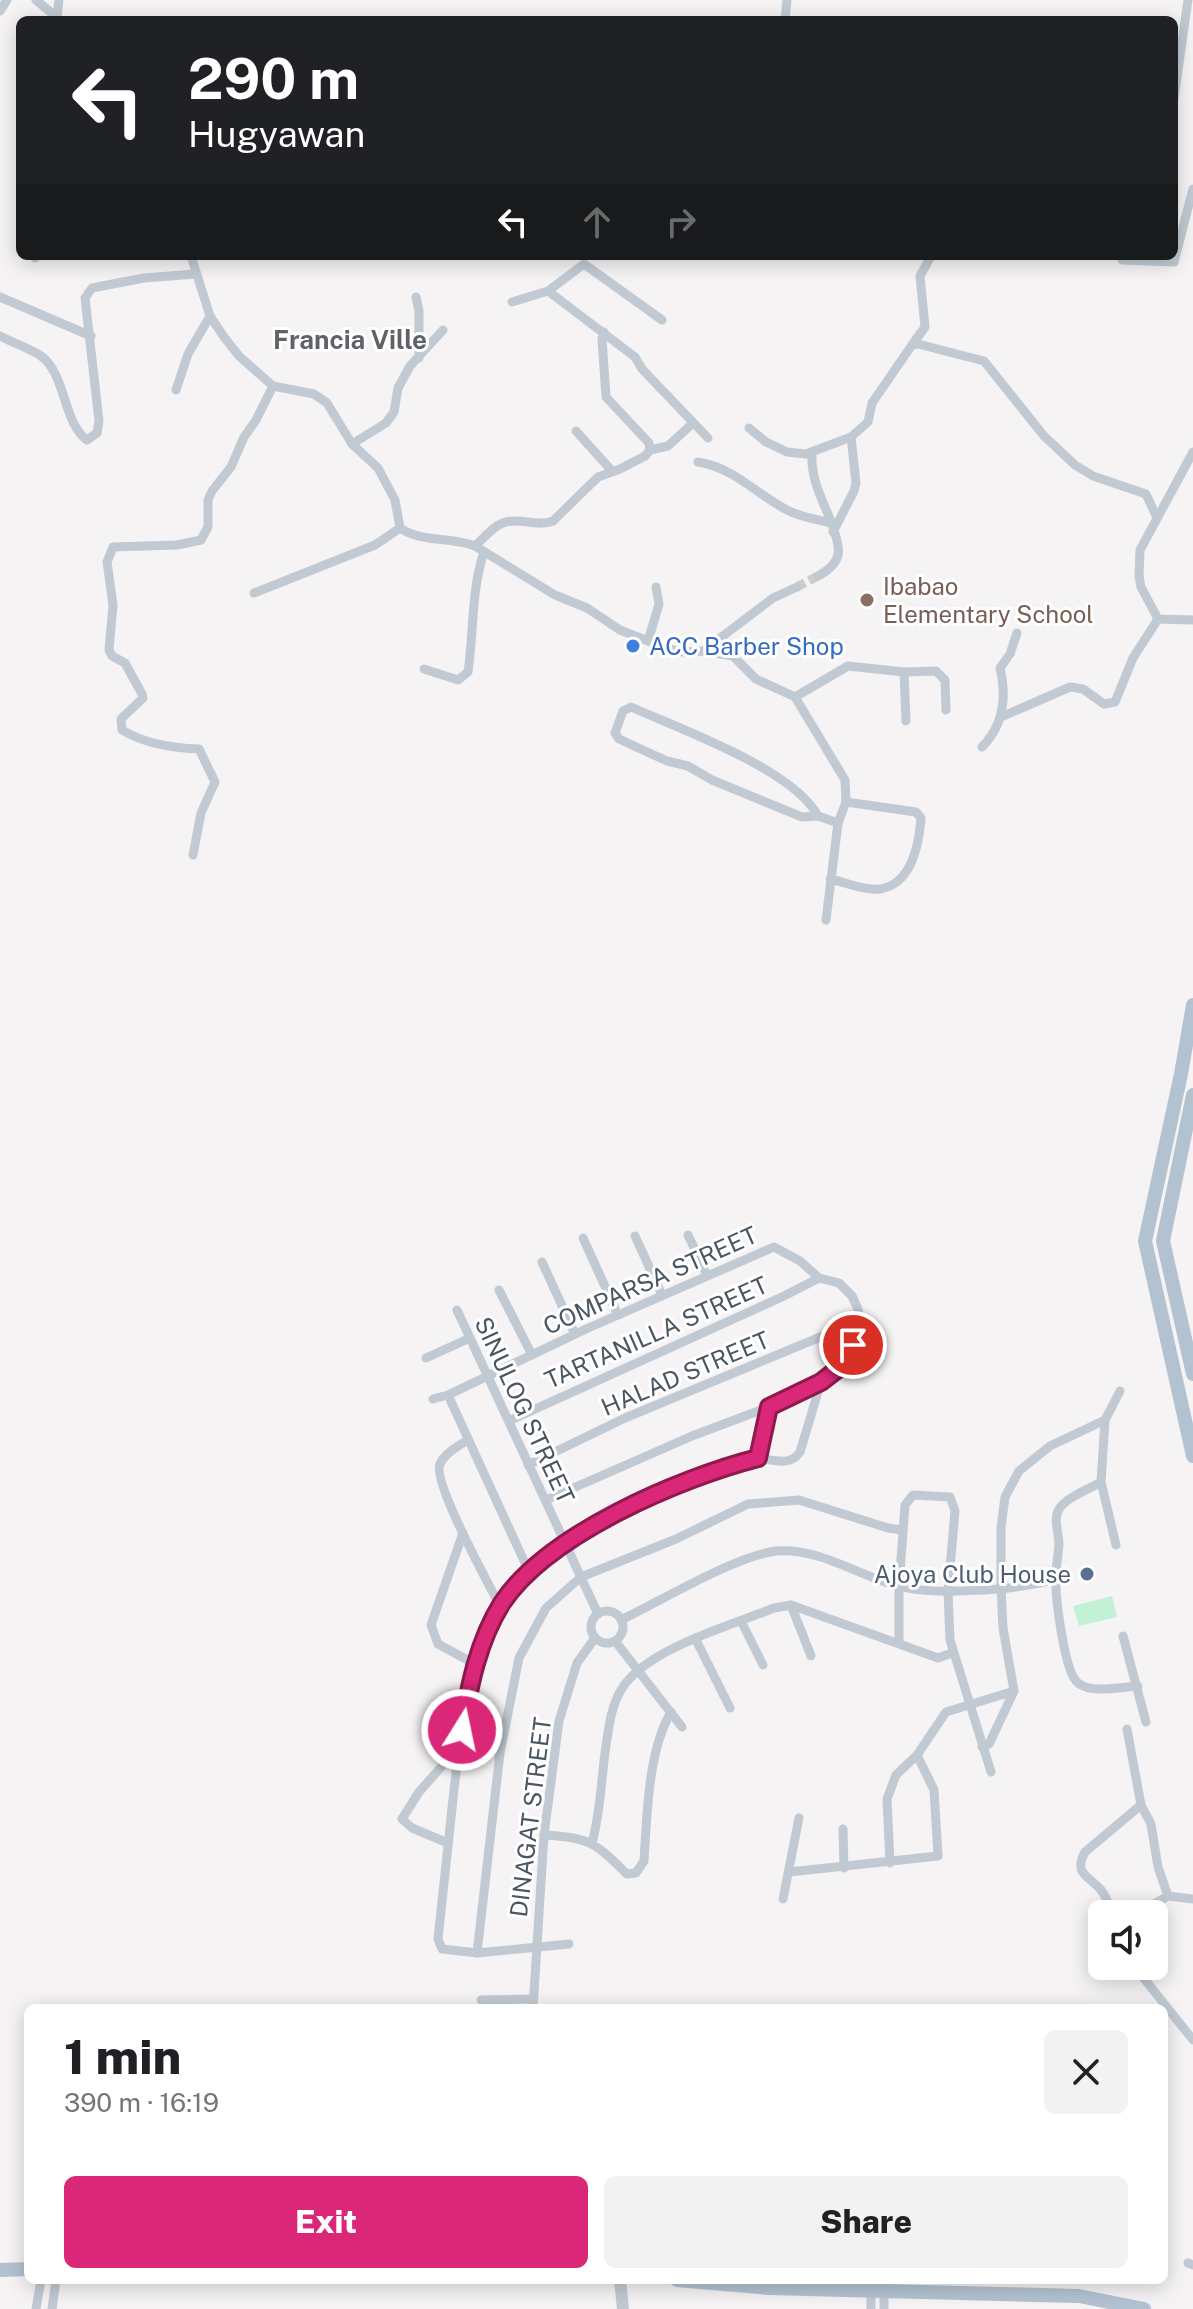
<!DOCTYPE html>
<meta charset="utf-8">
<style>
body{margin:0;font-family:"Public Sans",sans-serif;background:#f2f2f2;color:#202124;height:100vh;display:flex;flex-direction:column;font-size:30px;white-space:nowrap}
*{box-sizing:border-box;margin:0}
p{font-size:26px;color:#757577}
.icon{flex:none;width:44px;height:44px;fill:none;stroke:currentColor;stroke-width:2;stroke-linecap:round;stroke-linejoin:round}
.map{position:relative;flex:1;overflow:hidden}
.drawer{position:absolute;left:24px;top:2004px;width:1144px;height:280px;display:flex;flex-direction:column;background:#fff;border-radius:12px;box-shadow:0 4px 20px #0003}
.drawer>*{flex:none}
.guide{position:absolute;left:16px;top:16px;width:1162px;height:244px;border-radius:12px;box-shadow:0 4px 20px #0003;background:#202124;color:#fff;overflow:hidden}
.buttons{position:absolute;left:1088px;top:1900px;display:grid;gap:16px}
.buttons a{display:grid;place-items:center;width:80px;height:80px;border-radius:12px;background:#fff;box-shadow:0 4px 20px #0003;font-size:40px}
.pin{position:absolute;display:grid;place-items:center;width:68px;height:68px;color:#fff;margin:-34px;border:4px solid #fff;border-radius:50%;box-shadow:0 2px 8px #0007}
.me{position:absolute;width:88px;margin:-44px;rotate:10deg;stroke-linejoin:round;filter:drop-shadow(0 0 6px #0008)}
.turn{display:flex;align-items:center;gap:28px;height:168px;padding:0 40px;font-size:36px}
.turn .icon{width:104px;height:104px;stroke-width:2.5}
.turn b{display:block;font-size:56px;line-height:68px}
.lanes{display:flex;align-items:center;height:76px;padding:0 40px;background:#0003;justify-content:center;gap:40px;direction:ltr}
.lanes .off{opacity:.35}
.round{display:grid;place-items:center;flex:none;width:84px;height:84px;border-radius:12px;background:#f2f2f2}
.summary{display:flex;align-items:center;justify-content:space-between;height:136px;padding:0 40px}
h1{font-size:48px;font-weight:800;line-height:60px}
.primary-button{display:flex;gap:16px;margin-top:auto;padding:16px 40px}
.primary-button a{flex:1;height:92px;border-radius:12px;background:#db2777;color:#fff;font-size:32px;font-weight:800;line-height:92px;text-align:center}
.primary-button a+a{background:#f2f2f2;color:#202124}
.map>svg:first-child{display:block}
.garden{fill:#c3f1d5}
.lines{fill:none;stroke-linecap:round;stroke-linejoin:round}
.minor-tunnel{stroke:#caccce;stroke-width:9;stroke-dasharray:9 4.5;stroke-linecap:butt}
.minor{stroke:#c1cad2;stroke-width:9}
.tertiary{stroke:#c1cad2;stroke-width:12}
.primary{stroke:#b3c2d1;stroke-width:14}
.route-casing{stroke:#8e194d;stroke-width:20}
.route{stroke:#db2777;stroke-width:14}
.education-dot{fill:#8d6e63;stroke:#fff;stroke-width:3}
.shop-dot{fill:#3f7fe0;stroke:#fff;stroke-width:3}
.service-dot{fill:#5c6f8a;stroke:#fff;stroke-width:3}
.labels{text-anchor:middle;dominant-baseline:central;stroke-width:6;stroke-linejoin:round;paint-order:stroke}
.education-label{font-size:24px;fill:#785e54;stroke:#fff;text-anchor:start}
.shop-label{font-size:24px;fill:#366cbe;stroke:#fff;text-anchor:start}
.street-label{font-size:24px;fill:#4a5661;stroke:#fff}
.service-label{font-size:24px;fill:#4e5e75;stroke:#fff;text-anchor:end}
.neighbourhood-label{font-size:26px;font-weight:bold;fill:#5f6368;stroke:#fff}
</style>
<div class="map">
<svg width="1193" height="2309" viewBox="0 0 1193 2309">
<rect width="100%" height="100%" fill="#f5f3f3"/>
<!-- garden -->
<path class="garden" d="M1112 1596 1117 1617 1079 1626 1073 1606Z"/>
<g class="lines">
<!-- minor-tunnel -->
<path class="minor-tunnel" d="M797 587 818 576"/>
<!-- minor -->
<g class="minor">
<path d="M36 0 60 20"/>
<path d="M0 11 7 0"/>
<path d="M57 17 59 0"/>
<path d="M785 20 787 0"/>
<path d="M1174 98 1188 0"/>
<path d="M191 256 210 316 224 337 239 356 273 386 314 394 327 403 352 444 378 468 395 500 400 528C422 543 450 536 475 546L555 595 587 608 620 630 666 648 682 652 703 651 733 656 756 679 795 697 845 780 846 802 838 823 826 920"/>
<path d="M35 258 36 256"/>
<path d="M1122 260 1174 262 1193 189"/>
<path d="M548 291 635 357 642 369 708 438"/>
<path d="M0 297 91 336"/>
<path d="M416 297 419 311V358"/>
<path d="M512 302 548 291 584 264 662 320"/>
<path d="M604 332 602 339 606 397 649 443 650 450"/>
<path d="M0 336C13 343 29 348 41 356 66 374 63 423 87 440L97 433 99 421 85 298 92 288 144 278 196 274"/>
<path d="M912 345 925 327 920 276 931 256"/>
<path d="M176 390 188 354 210 316"/>
<path d="M749 428 766 442 787 452 806 454 851 437 868 422 872 403 912 345 918 344 984 361 1044 436 1075 465 1093 476 1146 494 1157 518"/>
<path d="M576 431 612 471"/>
<path d="M352 444 386 423 394 412 398 388 410 366 443 330"/>
<path d="M812 454C810 489 834 516 838 546 841 560 829 570 818 576"/>
<path d="M698 462C735 468 756 494 787 510 800 517 816 519 830 523"/>
<path d="M833 532 854 491 856 483 851 437"/>
<path d="M475 546C484 538 495 524 506 522 521 518 538 527 553 521L598 477 620 469 645 456 650 450 668 446 693 423"/>
<path d="M254 593 375 545 400 528"/>
<path d="M1158 619 1193 620"/>
<path d="M648 641 659 604 656 587"/>
<path d="M703 651 773 598 797 587"/>
<path d="M424 669 458 680 468 672C474 631 471 591 484 552"/>
<path d="M904 672 906 721"/>
<path d="M795 697 848 666 904 672 936 671 945 680 946 710"/>
<path d="M1001 717 1070 687 1083 689 1104 704 1115 702 1133 658 1158 619 1141 587 1139 576 1140 550 1193 452"/>
<path d="M982 747C1004 725 1007 698 1000 668L1010 654 1017 633"/>
<path d="M818 816C793 769 680 729 631 707L623 711 615 733 619 739 667 761 688 766 712 780 802 817 818 816 838 823"/>
<path d="M193 855 201 813 215 782 199 749C173 748 145 744 122 730L121 719 143 698 142 694 125 663 112 656 109 650 113 605 107 562 113 547 177 545 201 540 208 527V500L212 491 231 467 244 437 256 420 273 386"/>
<path d="M830 879C845 882 865 891 880 889 912 884 919 844 921 818L916 812 846 802"/>
<path d="M688 1235 707 1275"/>
<path d="M635 1236 662 1295"/>
<path d="M583 1238 618 1315"/>
<path d="M542 1262 575 1334"/>
<path d="M499 1290 532 1355"/>
<path d="M457 1310 598 1614"/>
<path d="M426 1358 470 1338"/>
<path d="M448 1395 530 1574"/>
<path d="M433 1399 448 1395 586 1329 774 1247 800 1261 819 1278 839 1283 852 1296 858 1309 859 1321 853 1345 843 1365 821 1382 800 1452C788 1469 772 1457 755 1459 734 1463 712 1472 692 1481 625 1509 555 1537 508 1596 468 1646 460 1737 453 1799 448 1846 443 1892 438 1939L442 1949 477 1953 569 1944"/>
<path d="M1105 1420 1101 1482 1116 1545"/>
<path d="M509 1421 784 1296 819 1278"/>
<path d="M468 1440C459 1445 444 1454 440 1464 432 1481 489 1585 500 1606"/>
<path d="M758 1458 769 1407"/>
<path d="M528 1465 625 1418 859 1321"/>
<path d="M1101 1482C1089 1489 1067 1497 1059 1509 1053 1519 1059 1534 1059 1545 1058 1556 1056 1566 1056 1576 1055 1595 1064 1672 1078 1683 1092 1694 1121 1687 1138 1686"/>
<path d="M546 1500 692 1436 769 1407 821 1382"/>
<path d="M463 1533 431 1625 438 1644 475 1664"/>
<path d="M791 1605 811 1656"/>
<circle cx="607" cy="1627" r="16"/>
<path d="M621 1620C661 1601 735 1556 776 1551 818 1547 859 1576 898 1586 934 1596 1020 1590 1055 1579"/>
<path d="M741 1621 763 1665"/>
<path d="M1123 1636 1146 1722"/>
<path d="M695 1638 730 1708"/>
<path d="M615 1641 682 1727"/>
<path d="M899 1642V1586L905 1505 913 1495 950 1497 955 1511 948 1591 950 1640 991 1772"/>
<path d="M1127 1729 1141 1805 1151 1824 1158 1867 1168 1896"/>
<path d="M982 1747 989 1744 1014 1691 1003 1628 1001 1587V1528L1005 1497 1019 1471 1050 1446 1105 1420 1120 1391"/>
<path d="M843 1829 844 1868"/>
<path d="M544 1835C591 1838 594 1842 627 1874L636 1873 644 1861C647 1815 648 1751 671 1712"/>
<path d="M448 1843 412 1828 402 1819 419 1792 459 1747"/>
<path d="M592 1843C602 1807 601 1770 608 1733 610 1718 614 1700 623 1687 649 1648 732 1625 774 1608L791 1605 938 1658 952 1653"/>
<path d="M890 1863 887 1799 896 1775 917 1755"/>
<path d="M789 1872 938 1856 934 1790 917 1755 946 1712 1014 1691"/>
<path d="M783 1899 799 1818"/>
<path d="M1112 1914C1109 1905 1107 1897 1101 1890 1088 1875 1073 1874 1085 1852L1141 1805"/>
<path d="M1137 1914 1168 1896 1193 1899"/>
<path d="M477 1953 500 1753 519 1658 546 1608 581 1577 676 1539 748 1504 799 1500 888 1528 902 1530"/>
<path d="M1134 1966 1193 2040"/>
<path d="M481 2000 533 1999"/>
<path d="M533 2008 544 1835 559 1721 577 1663 595 1638"/>
<path d="M1188 2263 1193 2265"/>
<path d="M871 2290V2309"/>
<path d="M36 2309 41 2280"/>
<path d="M52 2309 56 2280"/>
<path d="M884 2309V2290"/>
</g>
<!-- tertiary -->
<path class="tertiary" d="M620 2280 623 2309"/>
<!-- primary -->
<g class="primary">
<path d="M1193 1005 1181 1074 1145 1241 1193 1456"/>
<path d="M1193 1095 1163 1241 1193 1374"/>
<path d="M0 2270 28 2269"/>
<path d="M677 2280 769 2288 1079 2296 1144 2309"/>
</g>
</g>
<g class="lines">
<defs>
<path id="route" d="M462 1730C469 1687 478 1641 502 1603 548 1534 680 1478 758 1458L769 1407 821 1382 843 1365 853 1345"/>
</defs>
<!-- route casing -->
<use href="#route" class="route-casing"/>
<!-- route -->
<use href="#route" class="route"/>
</g>
<!-- markers -->
<circle class="education-dot" cx="867" cy="600" r="8"/>
<circle class="shop-dot" cx="633" cy="646" r="8"/>
<circle class="service-dot" cx="1087" cy="1574" r="8"/>
<g class="labels">
<!-- education labels -->
<g class="education-label">
<text x="883" y="586">Ibabao<tspan x="883" dy="28">Elementary School</tspan></text>
</g>
<!-- shop labels -->
<g class="shop-label">
<text x="649" y="646">ACC Barber Shop</text>
</g>
<!-- street labels -->
<g class="street-label">
<text transform="translate(650 1280) rotate(-24)">COMPARSA STREET</text>
<text transform="translate(656 1332) rotate(-24)">TARTANILLA STREET</text>
<text transform="translate(685 1373) rotate(-23)">HALAD STREET</text>
<text transform="translate(525 1410) rotate(65)">SINULOG STREET</text>
<text transform="translate(530 1817) rotate(-83)">DINAGAT STREET</text>
</g>
<!-- service labels -->
<g class="service-label">
<text x="1071" y="1574">Ajoya Club House</text>
</g>
<!-- neighbourhood labels -->
<g class="neighbourhood-label">
<text x="350" y="339">Francia Ville</text>
</g>
</g>
</svg>
<div class="buttons">
<a><svg class="icon" aria-label="sound" viewBox="0 0 24 24"><path d="M4 9h4l5-4v14l-5-4H4zM17 9q2 3 0 6"/></svg></a>
</div>
<div class="pin" style="left:853px;top:1345px;background:#d93025"><svg class="icon" aria-label="arrive" viewBox="0 0 24 24"><path d="M6 21V4h12l-3 4 3 4H6"/></svg></div>
<svg class="me" style="left:462px;top:1730px" viewBox="-20 -20 40 40"><circle r="17" fill="#db2777" stroke="#fff" stroke-width="3"/><path d="M0-11L8 9 0 5-8 9z" fill="#fff"/></svg>
<div class="guide">
<div class="turn"><svg class="icon" aria-label="left" viewBox="0 0 24 24"><path d="M17 20v-9H6M10 6l-5 5 5 5"/></svg><div><b>290 m</b>Hugyawan</div></div>
<div class="lanes"><svg class="icon" aria-label="left" viewBox="0 0 24 24"><path d="M17 20v-9H6M10 6l-5 5 5 5"/></svg><svg class="icon off" aria-label="ahead" viewBox="0 0 24 24"><path d="M12 20V5M6 11l6-6 6 6"/></svg><svg class="icon off" aria-label="right" viewBox="0 0 24 24"><path d="M7 20v-9h11M14 6l5 5-5 5"/></svg></div>
</div>
<section class="drawer">
<div class="summary"><div><h1>1 min</h1><p>390 m · 16:19</p></div><a class="round"><svg class="icon" aria-label="close" viewBox="0 0 24 24"><path d="M6 6l12 12M18 6L6 18"/></svg></a></div>
<div class="primary-button"><a>Exit</a><a>Share</a></div>
</section>
</div>
